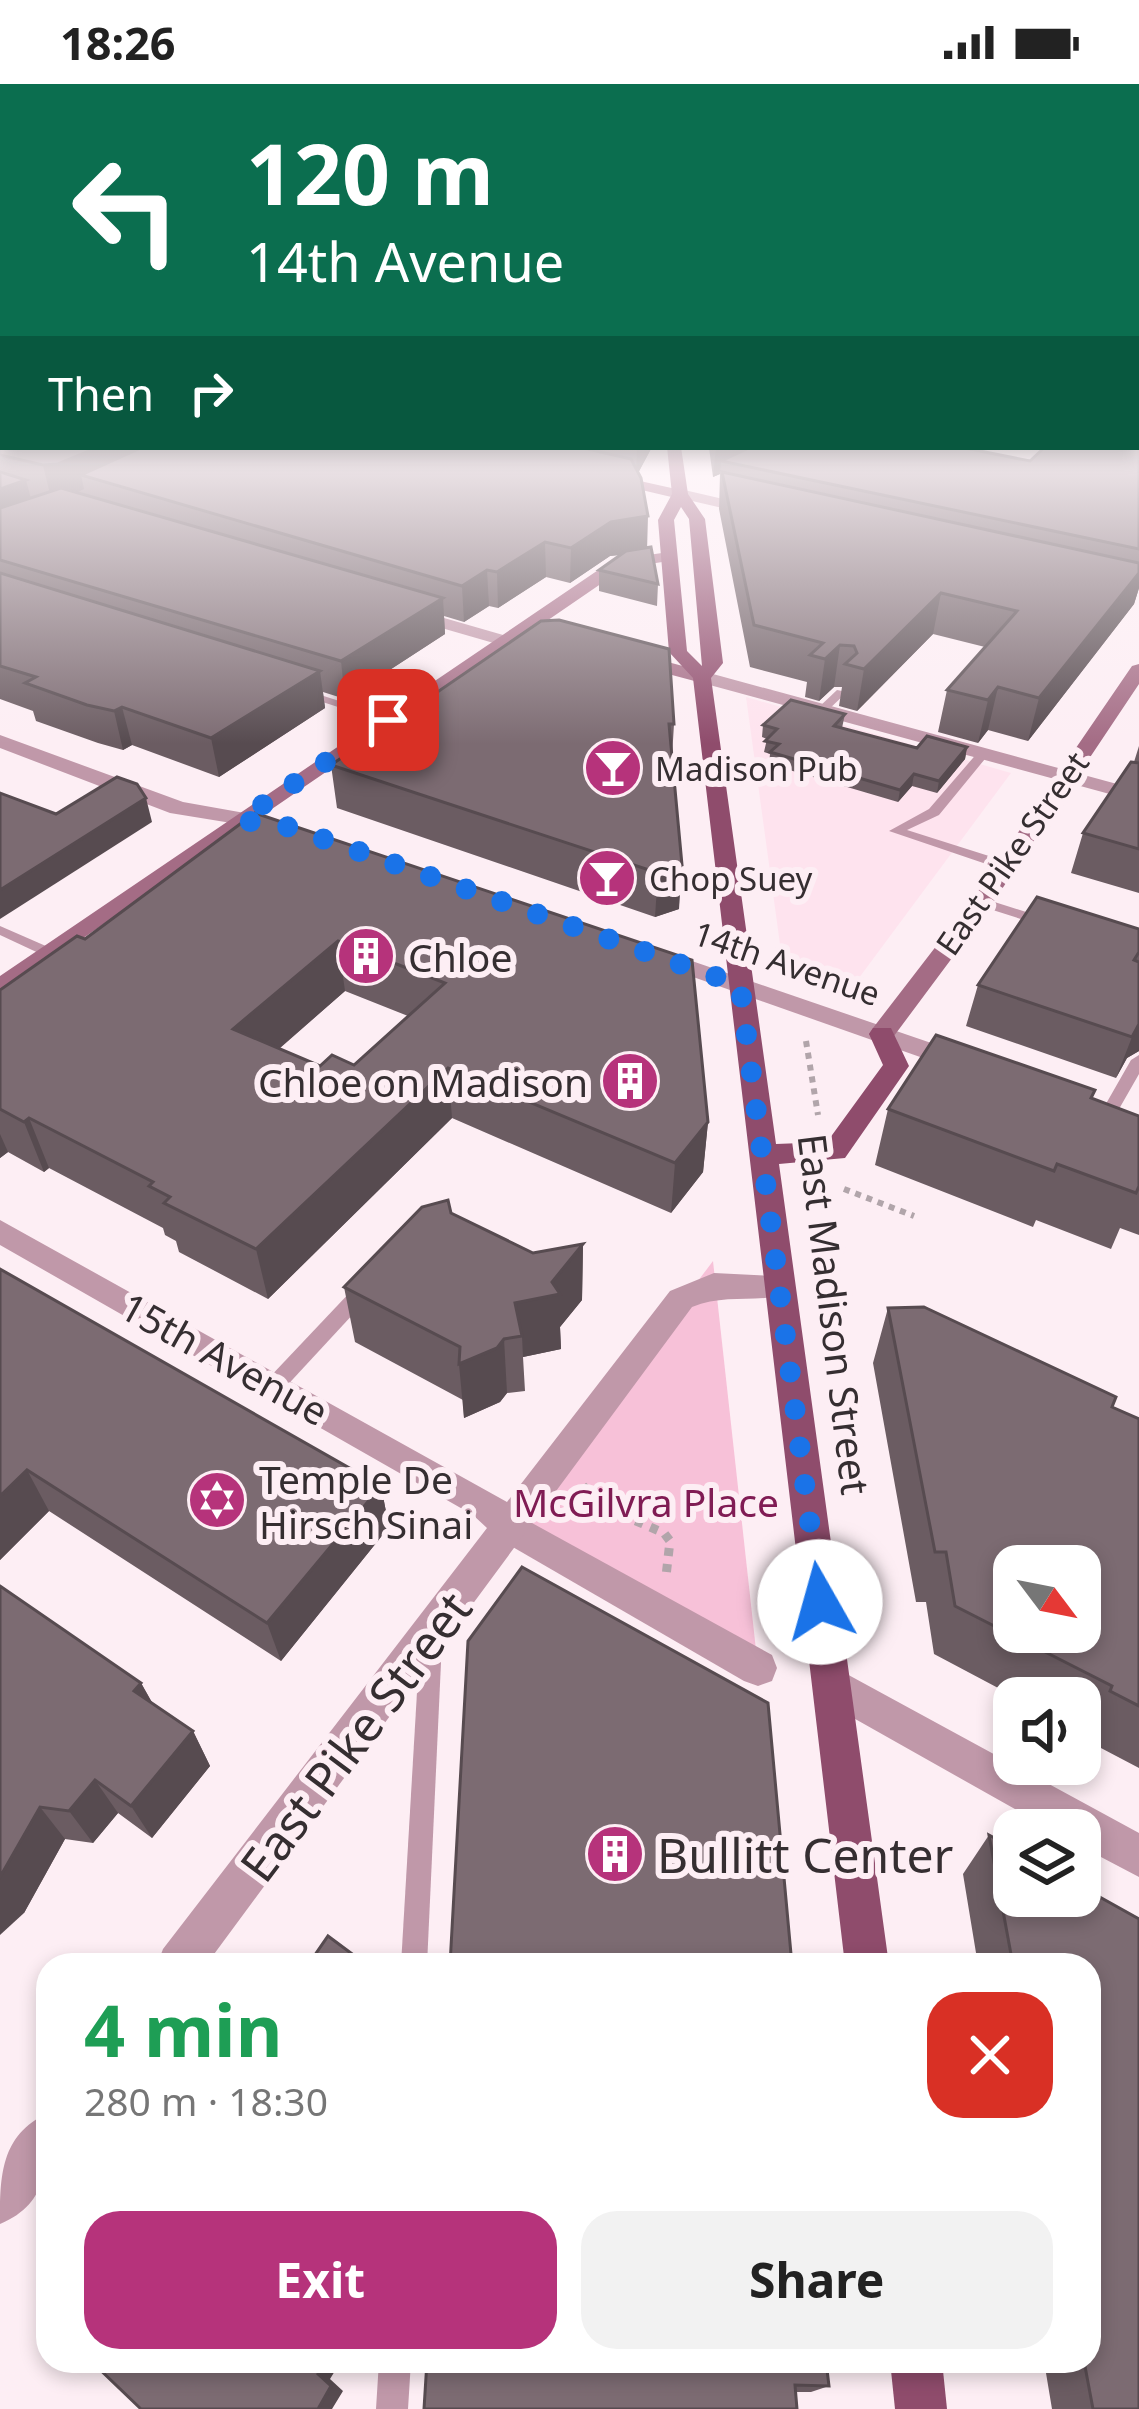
<!DOCTYPE html>
<meta charset="utf-8">
<style>
body{margin:0;font-family:"Noto Sans",sans-serif;background:#f2f2f2;color:#222;height:100vh;display:flex;flex-direction:column;font-size:45px;white-space:nowrap}
*{box-sizing:border-box;margin:0}
p{font-size:39px;color:#767676}
.icon{flex:none;width:66px;height:66px;fill:none;stroke:currentColor;stroke-width:2;stroke-linecap:round;stroke-linejoin:round}
.map{position:relative;flex:1;overflow:hidden}
.sheet{position:absolute;left:36px;top:1869px;width:1065px;height:420px;display:flex;flex-direction:column;background:#fff;border-radius:36px;box-shadow:0 6px 18px #0003}
.sheet>*{flex:none}
.guide{position:absolute;left:0px;top:0px;width:1140px;height:366px;box-shadow:0 6px 18px #0003;background:#0b6e4f;color:#fff;overflow:hidden}
.needle{width:78px;rotate:122deg}
.buttons{position:absolute;left:993px;top:1461px;display:grid;gap:24px}
.buttons a{display:grid;place-items:center;width:108px;height:108px;border-radius:24px;background:#fff;box-shadow:0 6px 18px #0003;font-size:60px}
.pin{position:absolute;display:grid;place-items:center;width:102px;height:102px;color:#fff;margin:-51px;border-radius:24px;box-shadow:0 6px 18px #0006}
.me{position:absolute;width:132px;margin:-66px;rotate:353deg;stroke-linejoin:round;filter:drop-shadow(0 0 9px #0008)}
.turn{display:flex;align-items:center;gap:42px;height:252px;padding:0 48px;font-size:54px}
.turn .icon{width:156px;height:156px;stroke-width:2.5}
.turn b{display:block;font-size:84px;line-height:102px}
.then{display:flex;align-items:center;height:114px;padding:0 48px;background:#0003;gap:24px;font-size:45px}
.round{display:grid;place-items:center;flex:none;width:126px;height:126px;border-radius:36px;background:#f2f2f2}
.summary{display:flex;align-items:center;justify-content:space-between;height:204px;padding:0 48px}
h1{font-size:72px;font-weight:700;line-height:90px;color:#1e9e55}
.cta{display:flex;gap:24px;margin-top:auto;padding:24px 48px}
.cta a{flex:1;height:138px;border-radius:36px;background:#b6337b;color:#fff;font-size:48px;font-weight:700;line-height:138px;text-align:center}
.cta a+a{background:#f2f2f2;color:#222}
.status{display:flex;justify-content:space-between;align-items:center;height:84px;padding:0 60px;background:#fff;direction:ltr}
.status svg{height:33px;fill:currentColor}
.map>svg:first-child{display:block}
.built{fill:#fee3ee}
.green{fill:#f7c1d8}
.lines{fill:none;stroke-linecap:round;stroke-linejoin:round}
.path-far1{stroke:#b1a5aa;stroke-width:6;stroke-dasharray:6 6;stroke-linecap:butt}
.path{stroke:#b1a5aa;stroke-width:9;stroke-dasharray:8 8;stroke-linecap:butt}
.service{fill:#c098a9;fill-rule:evenodd}
.pedestrian{fill:#c098a9;fill-rule:evenodd}
.minor{fill:#c098a9;fill-rule:evenodd}
.tertiary{fill:#c098a9;fill-rule:evenodd}
.secondary{fill:#a46c85;fill-rule:evenodd}
.primary{fill:#8f4c6c;fill-rule:evenodd}
.wall{fill:#6b5c62;fill-rule:evenodd}
.shaded-wall{fill:#574b50}
.building{fill:#7c6b72;stroke:#574b50;stroke-width:3;fill-rule:evenodd}
.route{stroke:#1a73e8;stroke-width:21;stroke-dasharray:0 37.8}
.labels{text-anchor:middle;dominant-baseline:central;stroke-width:12;stroke-linejoin:round;paint-order:stroke}
.far-poi-label{font-size:33px;fill:#352e31;stroke:#fdeef4;text-anchor:start}
.far-street-label{font-size:33px;fill:#352e31;stroke:#fdeef4}
.poi-label{font-size:39px;fill:#352e31;stroke:#fdeef4;text-anchor:start}
.street-label{font-size:39px;fill:#352e31;stroke:#fdeef4}
.park-label{font-size:39px;fill:#801c54;stroke:#fdeef4}
.near-street-label{font-size:48px;fill:#352e31;stroke:#fdeef4}
.near-poi-label{font-size:48px;fill:#352e31;stroke:#fdeef4;text-anchor:start}
</style>
<div class="status"><b>18:26</b><svg viewBox="0 0 49 12"><path d="M0 12V9h3v3zM5 12V6h3v6zM10 12V3h3v9zM15 12V0h3v12zM26 1h20v11H26zM47 4h2v5h-2z"/></svg></div>
<div class="map">
<svg width="1139" height="2325" viewBox="0 0 1139 2325">
<rect width="100%" height="100%" fill="#fdeef4"/>
<!-- built -->
<path class="built" d="M746 613 1011 689 853 902 783 882Z"/>
<!-- green -->
<path class="green" d="M713 1177 758 1584 512 1444Z"/>
<g class="lines">
<!-- path-far1 -->
<g class="path-far1">
<path d="M806 957 818 1031"/>
<path d="M844 1105 914 1132"/>
</g>
<!-- path -->
<path class="path" d="M583 1402 608 1425 664 1449 670 1457 666 1492"/>
<!-- service -->
<g class="service">
<path d="M302 605 392 634 394 636 384 638 298 610 296 608Z"/>
<path d="M837 606 847 608 826 628H818V624Z"/>
<path d="M979 667 989 670 939 731 907 746 1011 779V785H1001L889 747 929 725Z"/>
<path d="M982 814 1048 835 1050 838 1043 842 977 821 975 818Z"/>
<path d="M0 842 55 866 57 869 50 873 45 872 0 851Z"/>
<path d="M1139 971V990L1115 1032 1113 1036H1101L1099 1032 1131 976Z"/>
<path d="M361 1202 368 1204 370 1209 368 1214 281 1308 274 1310 267 1308 264 1302 267 1296 354 1204Z"/>
<path d="M431 1546 439 1549 442 1557 427 1881H401L420 1557 423 1549Z"/>
<path d="M379 2277H411L408 2325H376Z"/>
</g>
<!-- pedestrian -->
<path class="pedestrian" d="M512 1428 772 1571 777 1584 772 1597 758 1602 744 1597 499 1455 494 1444 499 1433Z"/>
<!-- minor -->
<g class="minor">
<path d="M406 523 510 553 513 557 504 562 400 532V524Z"/>
<path d="M702 587 1139 706V718L695 597 693 593Z"/>
<path d="M0 1136 507 1418 670 1207 714 1189 791 1193 795 1201 791 1209C758 1220 725 1209 692 1223L206 1881H157L163 1865 487 1444 473 1431 0 1161Z"/>
<path d="M48 2029C48 2076 51 2119 0 2140 0 2093 0 2051 48 2029Z"/>
</g>
<!-- tertiary -->
<g class="tertiary">
<path d="M680 405 762 424 765 427 757 432 675 413Z"/>
<path d="M0 651 183 718 268 733 279 739 268 745 170 729 0 664Z"/>
<path d="M654 864 975 974 979 980 966 989 957 986 645 876 642 871Z"/>
<path d="M832 1582 1139 1749V1793L1080 1762V1746H1052L818 1614 813 1601 818 1588Z"/>
</g>
<!-- secondary -->
<g class="secondary">
<path d="M604 389 685 407 688 410 680 415 599 396Z"/>
<path d="M669 468 677 473 675 476 624 484 0 911V892L613 476Z"/>
<path d="M634 569 709 589 711 593 702 599 627 579V571Z"/>
<path d="M1139 580V600L990 823 891 956H873L869 950 873 944 974 813 1132 582Z"/>
</g>
<!-- primary -->
<g class="primary">
<path d="M667 363H681L688 410 705 435 723 579 711 594 776 1060 827 1058 883 981 869 950 873 944H891L909 982 845 1074 779 1080 889 1881H845L693 594 669 568 658 436 672 410ZM681 423 689 435 702 582 687 567 674 436Z"/>
<path d="M890 2277H942L947 2325H895Z"/>
</g>
</g>
<!-- wall -->
<g class="wall">
<path d="M0 335 3 363H652L638 389 647 464 658 500 657 522 599 507V486L621 471 610 472 570 499 546 493 498 524 489 522 464 538 444 532 445 550 345 615 323 608 325 624 219 693 132 661 123 666 98 659 36 637 33 627 0 615Z"/>
<path d="M1137 335H1139V504L1134 520 1028 657 988 646 978 659 938 648 947 606 985 563 933 550 857 627 839 622 842 603H834L819 617 805 613 807 598 750 583 719 425 720 390 713 393 709 364 706 363H960L1030 377 1137 363Z"/>
<path d="M845 630 842 644 917 664 967 663 965 675 937 709 912 702 898 718 769 680 770 670 764 668 767 655 762 653 763 641Z"/>
<path d="M674 640 672 673 679 825 655 833 337 724 331 681Z"/>
<path d="M1139 662V809L1071 789 1083 749 1134 678Z"/>
<path d="M255 729 708 1038 703 1088 671 1129 452 1034 268 1215 179 1168 176 1157 165 1151 163 1144 49 1084 44 1088 8 1068 0 1074V906L85 855ZM345 907 408 932 354 981 320 982 279 965Z"/>
<path d="M1139 845V967L1127 974 1116 994 966 942 978 901Z"/>
<path d="M1095 1006 1092 1015 1139 1032V1151L1120 1144 1111 1165 1036 1136 1033 1143 875 1081 888 1025Z"/>
<path d="M451 1129 533 1169 583 1160 582 1216 560 1243 561 1265 523 1273 525 1307 507 1309 500 1318 464 1334 463 1316 355 1258 344 1203Z"/>
<path d="M0 1185 381 1402 389 1443 281 1577 49 1427 0 1476Z"/>
<path d="M888 1224 1139 1335V1684L1080 1653V1614H1017L934 1570 926 1518H916L873 1279Z"/>
<path d="M0 1502 141 1599 153 1620 193 1647 210 1682 152 1754 118 1729 93 1759 65 1755 24 1829Z"/>
<path d="M989 1751 1014 1765V1812H1080V1802L1139 1835V2325H1052L1044 2277H1089V1881H978L963 1790Z"/>
<path d="M427 2277 829 2302 811 2308H796Z"/>
</g>
<!-- shaded-wall -->
<g class="shaded-wall">
<path d="M99 363H182L81 391 84 405 67 413 51 414 43 381Z"/>
<path d="M637 363H652L636 393Z"/>
<path d="M716 363H778L721 377 720 390 713 393Z"/>
<path d="M26 396 35 430 0 442V405Z"/>
<path d="M648 432 647 467 610 472 570 499 571 464 611 438Z"/>
<path d="M545 458 546 493 498 524 497 488Z"/>
<path d="M487 486 489 522 464 538 462 502Z"/>
<path d="M1139 489V504L1134 520 1028 657 1039 614Z"/>
<path d="M941 509 933 550 857 627 864 585Z"/>
<path d="M443 514 445 550 345 615 341 577Z"/>
<path d="M840 561 834 603 819 617 825 575Z"/>
<path d="M320 587 325 624 219 693 211 654Z"/>
<path d="M998 603 988 646 978 659 988 616Z"/>
<path d="M122 623 132 661 123 666 114 627Z"/>
<path d="M967 663 965 675 937 709 939 697Z"/>
<path d="M914 690 912 702 898 718 900 706Z"/>
<path d="M146 714 152 738 0 835V806Z"/>
<path d="M682 781 679 825 655 833 658 789Z"/>
<path d="M338 857 345 907 244 995 233 945Z"/>
<path d="M1139 940V967L1127 974 1116 994 1132 953Z"/>
<path d="M448 984 452 1034 268 1215 256 1165Z"/>
<path d="M29 1034 49 1084 44 1088 24 1038Z"/>
<path d="M708 1038 703 1088 671 1129 675 1079Z"/>
<path d="M0 1050 8 1068 0 1074Z"/>
<path d="M583 1160 582 1216 560 1243 561 1265 523 1273 522 1252 515 1219 552 1198Z"/>
<path d="M504 1255 507 1309 500 1318 464 1334 459 1280Z"/>
<path d="M27 1386 49 1427 0 1476V1412Z"/>
<path d="M381 1402 389 1443 281 1577 267 1539Z"/>
<path d="M141 1599 161 1635 134 1607Z"/>
<path d="M193 1647 210 1682 152 1754 131 1722Z"/>
<path d="M95 1696 118 1729 93 1759 69 1727Z"/>
<path d="M40 1723 65 1755 24 1829 0 1851V1793Z"/>
<path d="M326 2277H341L330 2295 343 2307 332 2325H318V2290Z"/>
</g>
<!-- building -->
<g class="building">
<path d="M0 335H3V363H99L58 380 43 381 0 371Z"/>
<path d="M1137 345 1139 346V465L721 377 751 363H960L1030 377 1045 363H1137Z"/>
<path d="M143 363H579L631 375 641 394 648 432 611 438 571 464 545 458 497 488 487 486 462 502 81 391Z"/>
<path d="M0 388 26 396 0 405Z"/>
<path d="M722 388 1139 479V489L1039 614 998 603 988 616 947 606 1017 527 941 509 864 585 845 580 857 569 854 562 840 561 825 575 810 571 823 559 754 541Z"/>
<path d="M61 404 443 514 341 577 0 476V424Z"/>
<path d="M651 463 658 500 599 486 626 467Z"/>
<path d="M0 489 320 587 211 654 122 623 114 627 87 621 25 599 36 593 0 582Z"/>
<path d="M559 536 669 565 674 640H669L682 781 658 789 331 681 541 537Z"/>
<path d="M791 616 845 630 834 642 917 664 927 652 967 663 939 697 914 690 900 706 770 668 779 660 765 657 777 645 763 641Z"/>
<path d="M1131 678 1139 679V765L1083 749Z"/>
<path d="M117 693 137 700 146 714 0 806V709L56 730Z"/>
<path d="M255 729 692 876 708 1038 675 1079 448 984 256 1165 164 1119 170 1113 149 1102 153 1098 29 1034 24 1038 0 1025V906L77 852 85 855ZM338 857 445 899 354 981 332 971 320 982 233 945Z"/>
<path d="M1037 813 1139 845V868L1134 876 1139 878V940L1132 953 978 901Z"/>
<path d="M936 951 1095 1006 1091 1014 1139 1032V1102L1136 1109 1057 1080 1054 1087 888 1025Z"/>
<path d="M448 1116 451 1129 533 1169 583 1160 552 1198 560 1210 515 1219 522 1252 504 1255 497 1264 459 1280 460 1263 344 1203 422 1123Z"/>
<path d="M0 1185 381 1402 267 1539 27 1386 0 1412Z"/>
<path d="M924 1223 1116 1313 1112 1323 1139 1335V1622L1110 1607 1112 1602 955 1522 946 1468H935L888 1224ZM1014 1482H1080V1548H1014Z"/>
<path d="M522 1483 768 1619 792 1881H450L468 1557Z"/>
<path d="M0 1502 141 1599 134 1607 193 1647 131 1722 95 1696 69 1727 40 1723 0 1793Z"/>
<path d="M989 1751 1014 1765V1812H1080V1802L1139 1835V2325H1093L1084 2277H1089V1881H1013Z"/>
<path d="M328 1852 367 1881H308Z"/>
<path d="M91 2277H326L318 2290 331 2302 318 2325H141Z"/>
<path d="M427 2277H826L829 2302 795 2301 797 2325H424Z"/>
</g>
<!-- sky -->
<linearGradient id="sky" x2="0" y2="1"><stop stop-color="#a4a3d2"/><stop offset="0.51" stop-color="#fef7fa"/><stop offset="1" stop-color="#fef7fa" stop-opacity="0"/></linearGradient>
<rect width="1139" height="660" fill="url(#sky)"/>
<g class="lines">
<!-- route -->
<path class="route" d="M388 636 240 736 289 743 740 901 820 1518"/>
</g>
<!-- icons -->
<defs>
<symbol id="bar-disc" viewBox="-11 -11 22 22"><circle r="9.5" fill="#b6337b" stroke="#fdeef4"/><path d="M-6-5H6L.8 .8V4.5H3.5V6h-7V4.5H-.8V.8Z" fill="#fff"/></symbol>
<symbol id="building-disc" viewBox="-11 -11 22 22"><circle r="9.5" fill="#b6337b" stroke="#fdeef4"/><path d="M-4-6H4V6H1V3H-1V6H-4ZM-2.5-4.3h1.7v1.8h-1.7ZM.8-4.3h1.7v1.8H.8ZM-2.5-1h1.7V.8h-1.7ZM.8-1h1.7V.8H.8Z" fill="#fff"/></symbol>
<symbol id="synagogue-disc" viewBox="-11 -11 22 22"><circle r="9.5" fill="#b6337b" stroke="#fdeef4"/><path d="M0-6.5L5.6 3.2H-5.6ZM0 6.5L5.6-3.2H-5.6Z" fill="#fff"/></symbol>
</defs>
<g fill-rule="evenodd">
<use href="#bar-disc" x="580" y="651" width="66" height="66"/>
<use href="#bar-disc" x="574" y="761" width="66" height="66"/>
<use href="#building-disc" x="333" y="839" width="66" height="66"/>
<use href="#building-disc" x="597" y="964" width="66" height="66"/>
<use href="#synagogue-disc" x="184" y="1383" width="66" height="66"/>
<use href="#building-disc" x="582" y="1737" width="66" height="66"/>
</g>
<g class="labels">
<!-- far-poi labels -->
<g class="far-poi-label">
<text x="655" y="684">Madison Pub</text>
<text x="649" y="794">Chop Suey</text>
</g>
<!-- far-street labels -->
<g class="far-street-label">
<text transform="translate(1012 769) rotate(-55)">East Pike Street</text>
<text transform="translate(787 879) rotate(19)">14th Avenue</text>
</g>
<!-- poi labels -->
<g class="poi-label">
<text x="408" y="872">Chloe</text>
<text x="588" y="997" text-anchor="end">Chloe on Madison</text>
<text x="259" y="1394">Temple De<tspan x="259" dy="45">Hirsch Sinai</tspan></text>
</g>
<!-- street labels -->
<g class="street-label">
<text transform="translate(835 1230) rotate(83)">East Madison Street</text>
<text transform="translate(225 1274) rotate(29)">15th Avenue</text>
</g>
<!-- park labels -->
<g class="park-label">
<text x="646" y="1417">McGilvra Place</text>
</g>
<!-- near-street labels -->
<g class="near-street-label">
<text transform="translate(355 1652) rotate(-53)">East Pike Street</text>
</g>
<!-- near-poi labels -->
<g class="near-poi-label">
<text x="657" y="1770">Bullitt Center</text>
</g>
</g>
</svg>
<div class="buttons">
<a><svg class="needle" viewBox="-14 -14 28 28"><path d="M0-13l5 13h-10z" fill="#e53935"/><path d="M0 13l5-13h-10z" fill="#767676"/></svg></a>
<a><svg class="icon" aria-label="sound" viewBox="0 0 24 24"><path d="M4 9h4l5-4v14l-5-4H4zM17 9q2 3 0 6"/></svg></a>
<a><svg class="icon" aria-label="layers" viewBox="0 0 24 24"><path d="M12 4l9 5-9 5-9-5zM3 14l9 5 9-5"/></svg></a>
</div>
<div class="pin" style="left:388px;top:636px;background:#d93025"><svg class="icon" aria-label="arrive" viewBox="0 0 24 24"><path d="M6 21V4h12l-3 4 3 4H6"/></svg></div>
<svg class="me" style="left:820px;top:1518px" viewBox="-20 -20 40 40"><circle r="19" fill="#fff"/><path d="M0-13L10 11 0 6-10 11z" fill="#1a73e8"/></svg>
<div class="guide">
<div class="turn"><svg class="icon" aria-label="left" viewBox="0 0 24 24"><path d="M17 20v-9H6M10 6l-5 5 5 5"/></svg><div><b>120 m</b>14th Avenue</div></div>
<div class="then">Then<svg class="icon" aria-label="right" viewBox="0 0 24 24"><path d="M7 20v-9h11M14 6l5 5-5 5"/></svg></div>
</div>
<section class="sheet">
<div class="summary"><div><h1>4 min</h1><p>280 m · 18:30</p></div><a class="round" style="background:#d93025;color:#fff"><svg class="icon" aria-label="close" viewBox="0 0 24 24"><path d="M6 6l12 12M18 6L6 18"/></svg></a></div>
<div class="cta"><a>Exit</a><a>Share</a></div>
</section>
</div>
